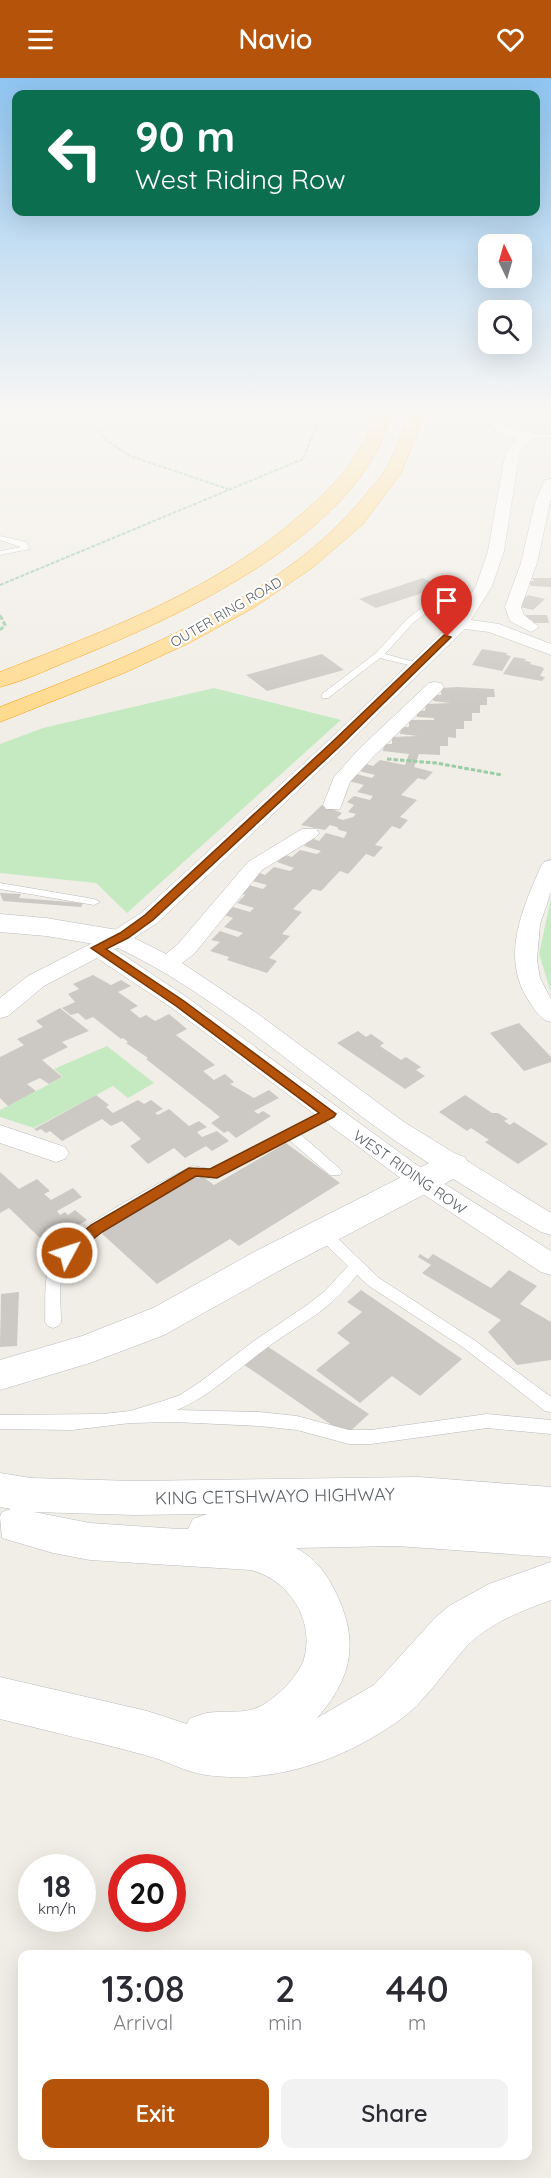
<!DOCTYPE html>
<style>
body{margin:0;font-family:Quicksand,sans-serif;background:#f2f2f3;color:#2b2b33;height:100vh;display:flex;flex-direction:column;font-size:22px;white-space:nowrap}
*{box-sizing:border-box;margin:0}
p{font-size:20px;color:#7c7c81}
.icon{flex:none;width:33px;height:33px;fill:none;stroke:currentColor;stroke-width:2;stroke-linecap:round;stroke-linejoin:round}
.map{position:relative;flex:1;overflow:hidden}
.panel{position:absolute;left:18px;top:1872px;width:514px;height:210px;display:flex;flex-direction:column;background:#fff;border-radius:12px;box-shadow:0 6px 24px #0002}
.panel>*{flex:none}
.banner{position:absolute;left:12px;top:12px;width:528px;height:126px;border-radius:12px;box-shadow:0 6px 24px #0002;background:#0b6e4f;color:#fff;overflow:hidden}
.needle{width:39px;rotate:355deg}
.tools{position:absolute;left:478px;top:156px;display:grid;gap:12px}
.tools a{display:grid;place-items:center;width:54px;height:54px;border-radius:12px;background:#fff;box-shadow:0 6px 24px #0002;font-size:30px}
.speed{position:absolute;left:18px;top:1776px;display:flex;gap:12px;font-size:30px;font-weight:700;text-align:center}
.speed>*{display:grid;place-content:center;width:78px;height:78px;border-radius:50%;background:#fff;box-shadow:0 6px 24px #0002;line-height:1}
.speed small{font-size:15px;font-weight:400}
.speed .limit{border:9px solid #d22;background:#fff;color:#111}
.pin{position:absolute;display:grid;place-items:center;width:51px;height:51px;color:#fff;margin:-62px -26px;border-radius:50% 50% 50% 0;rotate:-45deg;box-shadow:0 0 6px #0007}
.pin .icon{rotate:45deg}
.me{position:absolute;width:66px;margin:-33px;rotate:50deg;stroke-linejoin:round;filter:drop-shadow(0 0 4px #0008)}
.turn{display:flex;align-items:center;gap:21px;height:126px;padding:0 24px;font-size:27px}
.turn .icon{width:78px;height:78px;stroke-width:2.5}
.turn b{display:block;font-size:42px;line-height:51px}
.eta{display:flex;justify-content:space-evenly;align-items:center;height:102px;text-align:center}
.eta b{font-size:36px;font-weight:600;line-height:42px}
.action{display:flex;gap:12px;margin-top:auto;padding:12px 24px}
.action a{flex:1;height:69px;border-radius:12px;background:#b45309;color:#fff;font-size:24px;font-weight:600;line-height:69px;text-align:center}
.action a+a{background:#f2f2f3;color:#2b2b33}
header{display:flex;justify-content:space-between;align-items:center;height:78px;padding:0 24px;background:#b45309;color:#fff;font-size:27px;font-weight:600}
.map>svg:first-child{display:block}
.green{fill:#c5eac2}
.building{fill:#ccc9c4}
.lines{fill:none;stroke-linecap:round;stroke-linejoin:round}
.service-casing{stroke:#b7babe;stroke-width:1}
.minor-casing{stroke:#b7babe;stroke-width:1}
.secondary-casing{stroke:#b8bcc1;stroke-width:1}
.motorway-casing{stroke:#f89a00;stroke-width:1}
.path-far1{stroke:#9acca5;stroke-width:2;stroke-dasharray:4 1.5;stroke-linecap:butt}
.path{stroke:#9acca5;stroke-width:3;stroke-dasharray:4.5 2;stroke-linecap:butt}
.service{fill:#fff;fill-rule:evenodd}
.minor{fill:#fff;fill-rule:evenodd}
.secondary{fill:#fff;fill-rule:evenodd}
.motorway{fill:#ffdb90;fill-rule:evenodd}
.route{fill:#b45309;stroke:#753606;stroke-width:1.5}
.labels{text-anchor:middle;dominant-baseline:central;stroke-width:4.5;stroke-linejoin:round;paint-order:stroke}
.far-street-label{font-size:14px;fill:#5e6368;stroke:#fff}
.street-label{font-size:15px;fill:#5e6368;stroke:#fff}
.near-street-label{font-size:18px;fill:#5e6368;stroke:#fff}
</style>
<header><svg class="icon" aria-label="menu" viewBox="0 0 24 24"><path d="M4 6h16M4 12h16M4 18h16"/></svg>Navio<svg class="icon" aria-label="heart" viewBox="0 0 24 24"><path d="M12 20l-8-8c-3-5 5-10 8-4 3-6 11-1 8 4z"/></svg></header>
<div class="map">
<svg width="551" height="2100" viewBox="0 0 551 2100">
<rect width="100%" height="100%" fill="#f1eee7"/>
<!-- green -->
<g class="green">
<path d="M214 610 341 642 127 835 96 805 0 795V666L43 650Z"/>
<path d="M551 821V914L539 876Z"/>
<path d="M107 968 154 1005 128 1020 113 1008 34 1050 0 1039V1032L63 999 54 991Z"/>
</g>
<!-- building -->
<g class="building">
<path d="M423 500 441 509 376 530 359 521Z"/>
<path d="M532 500H551V509L531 508 529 503H534Z"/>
<path d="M528 517 545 521 533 532 516 528Z"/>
<path d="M526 537H547L549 545H533L532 542H526Z"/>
<path d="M482 571 507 575 506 577 511 578 502 593 472 587Z"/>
<path d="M322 576 344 592 267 613 246 597Z"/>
<path d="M514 579 526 581 525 583 531 584 530 586 542 589 544 591 540 598 545 599 542 603 503 596Z"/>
<path d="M458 609 494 611 495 619H487V627H480V635H472V643H464V651H456V660L448 659V668H440V677L419 676 414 689 433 694 425 702 418 700 401 717 417 722 400 739 408 742 400 751 392 748 375 767 383 769 374 779 366 776 348 796 340 793 321 813 313 811 293 831 302 834 282 856 290 858 269 880 277 883 267 895 227 882 229 879 210 873 220 864 211 862 220 853 238 859 243 855 224 849 233 840 225 837 233 829 250 834 254 830 237 825 245 817 237 814 245 806 263 811 267 807 249 802 257 794 265 797 274 789 290 793 294 790 277 784 285 777 292 779 300 772 317 776 321 773 304 768 311 760 319 763 326 755 344 760 347 754 339 752 337 749 330 747 325 752 301 747 322 727 342 735 337 740 343 742 353 739 356 736 348 734 354 727 347 724 354 718 370 722 373 718 357 714 364 707 349 703 356 696 372 700 375 697 359 693 366 686 373 688 380 682 405 687 409 676 383 673 384 666H392V659L418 658 400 656 401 649H409V642H434V640L417 639V632L425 633 426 626 450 625 433 623V617H441V610Z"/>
<path d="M0 815 21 816 19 820 83 825 81 829 3 823Z"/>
<path d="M93 897 111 907 121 902 131 908 118 914 138 928 130 932 140 940 146 937 155 943 169 936 187 951 176 957 215 987 203 993 214 1002 225 996 234 1004 230 1006 254 1020 269 1012 279 1020 254 1033 258 1036 263 1033 271 1038 236 1060 228 1053 224 1055 211 1045 220 1039 146 981 148 980 126 965 128 964 123 960 121 961 93 939 86 942 78 935 71 937 62 930 75 924 68 916 79 911 73 906Z"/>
<path d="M60 930 89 953 62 964 68 969 42 982 62 999 49 1006 40 1000 27 1006 36 1013 8 1028 0 1020V979L24 967 17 961 43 949 36 943Z"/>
<path d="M519 945 551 979V984L524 993 490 955Z"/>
<path d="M358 953 366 959 371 956 384 965 380 968 401 982 406 979 421 989 416 992 425 998 405 1011 337 965Z"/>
<path d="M96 1017 109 1027 106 1029 113 1035 138 1022 144 1026 151 1022 163 1031 155 1035 158 1037 169 1031 189 1048 199 1043 207 1049 197 1054 202 1059 217 1053 229 1063 212 1073 206 1068 185 1080 174 1070 148 1086 130 1068 141 1061 122 1043 111 1048 102 1041 62 1063 50 1053 46 1055 41 1051 37 1053 34 1051Z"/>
<path d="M465 1017 492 1035H498L508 1041 504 1043 510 1047 514 1044 548 1066 518 1086 485 1064 489 1062 471 1050 467 1053 439 1034Z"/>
<path d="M286 1065 340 1105 239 1168 230 1161 157 1206 99 1153 195 1097 199 1100 202 1098 214 1107Z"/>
<path d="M0 1094 19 1111 37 1101 50 1113 44 1116 51 1122 73 1110 82 1119 57 1133 60 1137 65 1134 68 1137 75 1132 87 1142 57 1160 51 1154 40 1160 9 1130 0 1135Z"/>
<path d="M420 1176 428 1181 433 1176 491 1210 509 1192 537 1208 520 1226 551 1244V1282L517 1287 488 1254 501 1242 422 1195 431 1187 418 1179Z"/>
<path d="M361 1212 462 1281 420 1318 392 1298 360 1325 316 1292 350 1265 337 1255 362 1234 347 1224Z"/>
<path d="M19 1214 17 1268 0 1269 1 1216Z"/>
<path d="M267 1268 369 1336 346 1357 243 1286Z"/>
</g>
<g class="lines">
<defs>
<g id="service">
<path d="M551 356V360H529L525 358 529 356Z"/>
<path d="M0 458 26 464 30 471 0 477V473L21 469 0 462Z"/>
<path d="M451 504 458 506 454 513 413 545 385 576 421 586V590L380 580 328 620H322V616L376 575 407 541 448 509Z"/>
<path d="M0 805 94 821 100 824 94 827 0 811Z"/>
<path d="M329 1032 336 1036 334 1039 300 1056 340 1091 342 1094 340 1097H330L289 1062 217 1099 212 1101 195 1098C168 1113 72 1162 64 1189 58 1206 61 1226 61 1244L58 1248 53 1250 48 1248 45 1244C46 1225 43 1201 51 1184 66 1151 155 1108 188 1090L193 1088 210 1091Z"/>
<path d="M323 1150 328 1151 379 1200 474 1262 551 1319V1334L545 1333 464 1270 369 1208 357 1197C350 1205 343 1214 335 1221 314 1241 287 1254 264 1272 235 1293 210 1318 177 1332L259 1334 297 1338 349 1352H371L487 1336 551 1342V1356L487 1350 371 1366H349L297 1352 259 1348 174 1344 130 1345 72 1352 0 1351V1337L103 1336 130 1333 163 1323 180 1317 200 1304 254 1263 307 1227 325 1213 348 1188 318 1159 316 1155 318 1151Z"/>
</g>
<g id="minor">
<path d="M482 336H495L507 350 534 355 536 358 526 366 519 377 504 473 492 508 471 542 499 546 551 566V577L489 554 465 551 342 671 157 845 134 860 166 876 178 866 248 784 302 751H316L319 755 316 759 262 792 194 876 182 885 258 936 404 1044 551 1135V1157L541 1154C480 1118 418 1081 361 1038 282 979 208 913 118 870L114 871 188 920 432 1098 551 1173V1197L541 1194 414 1110 172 930 97 880 44 908 8 938 0 940V920L28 898 104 859 141 835 328 663 455 542 476 508 488 473 505 377 517 360 498 356Z"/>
<path d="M551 401V420L537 485 521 529 524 537 539 549 531 554 510 543 505 529 521 485 535 424 545 402Z"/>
<path d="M435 604 441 605 444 609 441 613 373 679 350 704 340 731H326L323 727 334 699 359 671 429 605Z"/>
<path d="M551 782V814L540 846 537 882 540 900 551 921V944C541 942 537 935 531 926 499 882 522 832 541 788L544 784Z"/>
<path d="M0 1047 65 1069 69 1075 65 1081 56 1084 0 1065Z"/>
</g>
<g id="secondary">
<path d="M0 836 46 840 118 852 128 855 132 861 128 867 118 870 46 858 0 854Z"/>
<path d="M453 1075 465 1079 470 1087 465 1095 284 1190 164 1257 90 1285 0 1312V1282L82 1258 153 1230 258 1172 441 1079Z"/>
<path d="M0 1395 31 1400 134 1403 419 1399 551 1409V1479L397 1468 296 1470C315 1480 327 1496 336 1515 359 1563 353 1599 317 1640L374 1607 435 1540 449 1528 489 1506 551 1484V1522C521 1533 487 1546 465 1570 448 1589 424 1624 405 1638 349 1680 276 1707 206 1697 185 1694 165 1682 145 1677 97 1664 48 1653 0 1641V1599L147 1633 187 1646 189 1641C195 1639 201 1636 207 1635 225 1632 244 1637 261 1628 277 1619 298 1599 304 1581 315 1542 289 1502 251 1492L90 1482 53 1475 2 1460 0 1439 2 1434 11 1431 0 1429ZM34 1434 134 1437 207 1436 193 1441 188 1451H179L90 1445Z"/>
</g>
<g id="motorway">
<path d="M375 336H391C362 454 184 536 81 578 55 588 28 602 0 609V594C107 552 217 512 304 434 336 406 363 377 375 336Z"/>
<path d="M409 336H425L401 395 363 446 312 490 253 530 189 565 124 595 0 644V629C122 581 284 521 366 416 373 408 381 400 386 391 396 374 401 354 409 336Z"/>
</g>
</defs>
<!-- service casing -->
<use href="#service" class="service-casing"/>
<!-- minor casing -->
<use href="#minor" class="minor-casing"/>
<!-- secondary casing -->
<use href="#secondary" class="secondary-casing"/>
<!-- motorway casing -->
<use href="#motorway" class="motorway-casing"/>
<!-- path-far1 -->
<g class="path-far1">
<path d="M82 336 109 364 130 378 228 411"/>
<path d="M0 507 303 381 317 345 302 336"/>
<path d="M0 537 2 541"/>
</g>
<!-- path -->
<g class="path">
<path d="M0 552 5 547 1 539"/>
<path d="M387 681 436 685 502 697"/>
</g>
<!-- service -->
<use href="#service" class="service"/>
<!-- minor -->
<use href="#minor" class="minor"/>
<!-- secondary -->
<use href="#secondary" class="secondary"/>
<!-- motorway -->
<use href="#motorway" class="motorway"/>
</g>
<!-- sky -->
<linearGradient id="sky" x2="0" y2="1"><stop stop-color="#8fc5f1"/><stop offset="0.53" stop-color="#f9f7f4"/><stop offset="1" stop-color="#f9f7f4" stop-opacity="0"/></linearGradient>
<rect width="551" height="630" fill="url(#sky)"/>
<!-- route -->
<path class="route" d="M444 557 451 559 338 670 153 842 128 860 106 871 184 923 336 1036 334 1039 217 1100 196 1098 102 1154 72 1178H62L60 1175 62 1171 91 1147 189 1090 210 1091 319 1035 176 928 91 870 120 855 145 837 331 665Z"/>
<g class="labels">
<!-- far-street labels -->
<g class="far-street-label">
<text transform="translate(226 534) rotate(-30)">OUTER RING ROAD</text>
</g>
<!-- street labels -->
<g class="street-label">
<text transform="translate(410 1094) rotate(35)">WEST RIDING ROW</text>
</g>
<!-- near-street labels -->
<g class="near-street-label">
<text transform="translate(275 1418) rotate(-1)">KING CETSHWAYO HIGHWAY</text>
</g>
</g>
</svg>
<div class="tools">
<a><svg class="needle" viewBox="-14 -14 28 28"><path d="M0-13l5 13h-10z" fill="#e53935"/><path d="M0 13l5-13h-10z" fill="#7c7c81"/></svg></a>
<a><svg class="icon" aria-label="search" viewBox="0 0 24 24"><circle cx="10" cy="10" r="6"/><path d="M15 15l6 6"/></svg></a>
</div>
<div class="speed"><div>18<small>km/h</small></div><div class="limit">20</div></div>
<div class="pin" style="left:447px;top:559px;background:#d93025"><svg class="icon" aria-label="arrive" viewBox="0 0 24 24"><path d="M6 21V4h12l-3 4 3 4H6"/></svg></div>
<svg class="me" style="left:67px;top:1175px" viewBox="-20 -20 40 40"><circle r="17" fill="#b45309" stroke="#fff" stroke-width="3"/><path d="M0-11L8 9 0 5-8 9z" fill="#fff"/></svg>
<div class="banner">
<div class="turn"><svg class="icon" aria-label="left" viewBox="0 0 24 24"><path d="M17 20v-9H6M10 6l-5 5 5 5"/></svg><div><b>90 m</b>West Riding Row</div></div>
</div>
<section class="panel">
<div class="eta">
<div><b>13:08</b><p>Arrival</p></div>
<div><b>2</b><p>min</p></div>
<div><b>440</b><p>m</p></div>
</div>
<div class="action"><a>Exit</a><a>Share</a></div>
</section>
</div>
